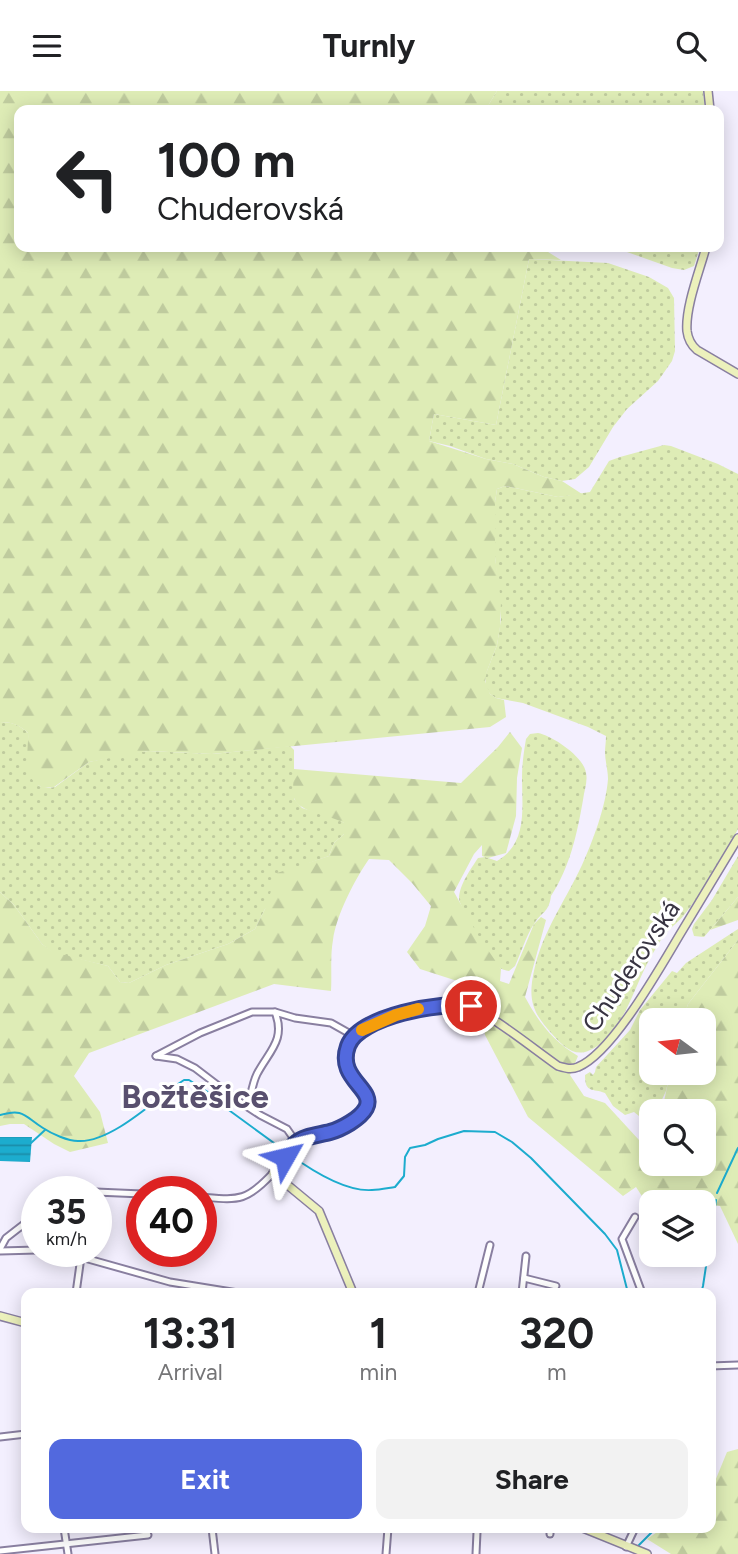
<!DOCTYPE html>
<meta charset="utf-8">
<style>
body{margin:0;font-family:Figtree,sans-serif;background:#f2f2f2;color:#202124;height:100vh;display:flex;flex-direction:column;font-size:26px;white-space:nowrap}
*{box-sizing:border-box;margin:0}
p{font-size:23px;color:#757577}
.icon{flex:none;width:38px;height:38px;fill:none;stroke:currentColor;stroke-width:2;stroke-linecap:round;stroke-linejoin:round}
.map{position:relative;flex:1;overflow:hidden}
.side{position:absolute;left:21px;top:1197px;width:695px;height:245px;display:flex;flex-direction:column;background:#fff;border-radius:14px;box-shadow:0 4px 18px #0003}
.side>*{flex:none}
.banner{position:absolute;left:14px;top:14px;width:710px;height:147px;border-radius:14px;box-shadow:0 4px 18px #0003;background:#fff;color:#202124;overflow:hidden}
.needle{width:46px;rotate:285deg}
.controls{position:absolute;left:639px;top:917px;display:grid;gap:14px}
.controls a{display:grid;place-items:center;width:77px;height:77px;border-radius:14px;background:#fff;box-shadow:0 4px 18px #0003;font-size:35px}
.speed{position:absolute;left:21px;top:1085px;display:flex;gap:14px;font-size:35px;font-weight:700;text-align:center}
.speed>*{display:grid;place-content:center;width:91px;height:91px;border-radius:50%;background:#fff;box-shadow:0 4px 18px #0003;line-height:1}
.speed small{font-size:18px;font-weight:400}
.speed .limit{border:10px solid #d22;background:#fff;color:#111}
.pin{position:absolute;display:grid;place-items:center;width:60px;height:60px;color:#fff;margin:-30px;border:4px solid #fff;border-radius:50%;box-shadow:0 2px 7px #0007}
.me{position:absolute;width:77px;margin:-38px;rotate:53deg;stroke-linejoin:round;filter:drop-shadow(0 0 5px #0008)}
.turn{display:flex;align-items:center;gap:24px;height:147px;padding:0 28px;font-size:32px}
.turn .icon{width:91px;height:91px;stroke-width:2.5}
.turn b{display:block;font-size:49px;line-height:60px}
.eta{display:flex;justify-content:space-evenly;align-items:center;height:119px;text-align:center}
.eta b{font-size:42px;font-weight:700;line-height:49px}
.action{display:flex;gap:14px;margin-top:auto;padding:14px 28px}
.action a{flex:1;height:80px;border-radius:14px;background:#5269de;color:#fff;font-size:28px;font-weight:700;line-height:80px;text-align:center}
.action a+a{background:#f2f2f2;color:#202124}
header{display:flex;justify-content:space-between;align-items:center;height:91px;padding:0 28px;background:#fff;font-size:32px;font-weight:700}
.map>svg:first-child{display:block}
.grass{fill:url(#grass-dots)}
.forest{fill:url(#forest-firs)}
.water{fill:url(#water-rules)}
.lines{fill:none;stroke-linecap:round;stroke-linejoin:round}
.stream{stroke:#1cacce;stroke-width:2}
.street-casing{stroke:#897fa0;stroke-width:9}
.secondary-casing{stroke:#897fa0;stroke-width:10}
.street{stroke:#fff;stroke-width:5}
.secondary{stroke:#ecf1bc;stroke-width:7}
.route-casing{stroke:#354490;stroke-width:18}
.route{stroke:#5269de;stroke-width:12}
.slow{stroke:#f59e0b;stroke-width:12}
.labels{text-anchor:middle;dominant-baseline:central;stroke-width:6;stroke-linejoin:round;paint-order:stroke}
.street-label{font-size:26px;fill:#383442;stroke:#fff}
.district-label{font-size:33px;font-weight:bold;fill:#59506e;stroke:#fff}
</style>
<header><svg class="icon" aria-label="menu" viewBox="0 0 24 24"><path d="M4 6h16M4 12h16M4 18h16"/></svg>Turnly<svg class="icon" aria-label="search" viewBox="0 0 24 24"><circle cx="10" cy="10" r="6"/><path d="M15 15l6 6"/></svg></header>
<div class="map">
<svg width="738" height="1463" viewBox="0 0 738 1463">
<defs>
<pattern id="grass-dots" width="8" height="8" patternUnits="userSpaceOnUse" patternTransform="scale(1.75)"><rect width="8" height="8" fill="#deecb6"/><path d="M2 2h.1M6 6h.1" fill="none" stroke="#bfcb9e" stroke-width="1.8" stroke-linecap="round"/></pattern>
<pattern id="forest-firs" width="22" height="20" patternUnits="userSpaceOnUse" patternTransform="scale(1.75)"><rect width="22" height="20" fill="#deecb6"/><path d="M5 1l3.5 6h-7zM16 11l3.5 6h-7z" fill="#bfcb9e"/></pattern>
<pattern id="water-rules" width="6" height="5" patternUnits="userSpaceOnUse" patternTransform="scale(1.75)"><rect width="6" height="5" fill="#1cacce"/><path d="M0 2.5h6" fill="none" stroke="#1a8da9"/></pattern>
</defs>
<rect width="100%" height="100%" fill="#f3effe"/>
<!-- grass -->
<g class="grass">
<path d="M497 0H703L705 19H488L489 13Z"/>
<path d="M597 156H700L694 175 684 179 672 177 627 161Z"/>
<path d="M529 168 608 172 649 186 668 197 674 207 675 260 672 270 658 290 627 318 613 336 589 376 575 388 562 390 544 386 513 373 486 368 450 355 429 350 434 323 496 334Z"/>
<path d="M664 354 671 355 718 373 738 383V738C725 763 710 788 694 811 688 819 681 829 673 835 669 839 665 842 662 847 656 857 649 868 644 879 631 906 619 948 588 960 573 966 562 954 552 943 537 926 529 915 532 891 539 844 563 815 582 774 593 750 606 715 608 688 608 679 605 670 605 661 605 656 606 651 606 645L588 636 523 612 496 607 490 603 486 596 485 585 497 554 501 528 495 466V411L497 398 505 395 558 406 590 401 609 370 620 366Z"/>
<path d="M0 631C12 631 20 634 28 642V677L39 695 48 697 55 696 89 671 125 663 148 660 213 663 290 655 294 659V708L302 717 338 728 344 732V743L334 752 329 765 309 772 265 818 255 838 228 853 166 874 129 892 120 891 108 875 53 862 42 853 14 814 0 801Z"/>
<path d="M538 642C553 645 584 666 586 682 588 690 584 700 583 709 577 743 570 776 551 805 549 822 541 821 534 833 527 843 520 864 515 875L509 880C505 879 502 879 499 876 491 869 460 817 459 808 459 794 471 778 478 767L485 766 497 770C528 752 522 717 522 686 522 673 524 660 526 648L530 643Z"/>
<path d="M738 765V806L704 846 694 845 692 838 694 833 712 809Z"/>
<path d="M738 838V849L688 913 683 929H651V982H670L666 1000 657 1019 651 1020V1023H645L639 1025 634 1021 625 1024 613 1015 605 1002C593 997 585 1003 585 984L590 981 593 984 595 981 596 976 630 939 640 919 672 880 677 882 686 872Z"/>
</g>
<!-- forest -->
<g class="forest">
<path d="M0 0H497L489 13 488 19H19V156H540L561 169 529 168 496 334 434 323 429 350 486 368 513 373 544 386 562 390 582 403 558 406 505 395 497 398 495 411V466L501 510 500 536 497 554 487 580 485 590 490 603 496 607 504 609 506 626 490 636 212 663 148 660 89 671 54 696 43 697C20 686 29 663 28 642 20 634 11 631 0 631Z"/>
<path d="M510 641 522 657 517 687 516 725 506 762 488 767 482 765V754L474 763 454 801 479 846 501 878 500 890 509 893 534 833 541 826 546 829 525 906C539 932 553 950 578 965L570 984 584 1005 605 1012 639 1049 651 1045V1073H704V1020H662L670 982H704V929H683L688 913 738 849V1153L720 1115 711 1114 704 1116V1111H651V1134L638 1123 649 1116 636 1096 623 1105 528 1026 485 944 476 896 420 878 407 861 425 835 431 815 412 792 389 769 369 768C355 788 336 825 333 849 330 865 332 883 331 900L274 893 89 962 74 985 100 1021 108 1052 70 1061 54 1053 24 1033H10L0 1035V801L14 814 42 853 53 861 108 875 120 891 129 892 166 874 228 853 255 838 265 818 277 782 329 765 334 752 344 743V732C331 724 299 722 294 707 292 699 294 687 294 678L461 692 498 656Z"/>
<path d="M738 806V829L710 839Z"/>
<path d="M738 1358V1463H671L647 1448 663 1437H710L711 1400 727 1361Z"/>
</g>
<!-- water -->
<path class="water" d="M0 1046H32L30 1071 0 1070Z"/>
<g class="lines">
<!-- stream -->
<g class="stream">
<path d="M0 1024C24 1017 24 1025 43 1037 52 1043 68 1050 78 1050 109 1052 151 1013 175 995L184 989H189L211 1003 226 1017 285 1060"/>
<path d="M29 1052H31L45 1039"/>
<path d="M289 1063C311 1079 345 1101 372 1099 380 1099 388 1097 395 1096L404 1085 405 1066 410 1057 425 1054 438 1048 464 1040 495 1041 512 1051 531 1067 605 1143 617 1159 628 1202"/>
<path d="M717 1102 738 1057"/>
<path d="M701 1202 703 1195 716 1109"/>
<path d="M639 1454 656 1437"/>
</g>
<defs>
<g id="street">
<path d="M275 921 295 927 331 932 354 945"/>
<path d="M156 965 200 942 252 921H275C286 949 269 960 257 983 252 993 251 1005 248 1016"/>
<path d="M156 965 177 968 195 977 237 1009 260 1024 287 1038 296 1051"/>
<path d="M86 1101H92"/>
<path d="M96 1101 142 1103"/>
<path d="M201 1106C239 1109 246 1111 273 1082"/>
<path d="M635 1126 622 1148 642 1202"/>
<path d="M0 1158 6 1147 37 1123"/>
<path d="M0 1160 37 1159"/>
<path d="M52 1160 81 1166 170 1191 238 1202"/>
<path d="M524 1187 556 1195"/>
<path d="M76 1202 81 1166"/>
<path d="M478 1202 490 1154"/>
<path d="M522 1202 526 1165"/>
<path d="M710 1275 738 1274"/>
<path d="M0 1346 26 1343"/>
<path d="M64 1437 68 1463"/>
<path d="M212 1437 215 1463"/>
<path d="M550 1443V1437"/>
<path d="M626 1456 635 1437"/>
<path d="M0 1460 148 1444"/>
<path d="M386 1463 388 1437"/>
<path d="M476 1463 477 1441"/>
</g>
<g id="secondary">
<path d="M708 0 710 19"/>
<path d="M706 156C700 179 685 216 687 240 688 248 691 254 697 259L738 283"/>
<path d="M353 1202 319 1120 273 1082C279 1074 288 1058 295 1052 304 1045 320 1044 331 1041 342 1037 360 1027 366 1017 375 999 340 987 347 960 352 940 369 935 386 928 411 918 449 907 475 917 483 920 490 926 497 931 518 945 537 960 558 975 565 977 571 979 578 976 613 962 662 873 682 840 701 809 719 778 738 747"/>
<path d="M0 1225 26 1232"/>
<path d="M583 1437 647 1463"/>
</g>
</defs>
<!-- street casing -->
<use href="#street" class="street-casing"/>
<!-- secondary casing -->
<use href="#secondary" class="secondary-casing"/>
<!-- street -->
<use href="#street" class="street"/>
<!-- secondary -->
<use href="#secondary" class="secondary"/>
</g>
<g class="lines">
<defs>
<path id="route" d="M285 1066C288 1062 291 1056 295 1053 303 1045 319 1044 330 1041 341 1038 360 1028 366 1017 376 998 336 988 348 955 359 925 442 910 471 915"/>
</defs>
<!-- route casing -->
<use href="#route" class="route-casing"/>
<!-- route -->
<use href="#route" class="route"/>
<!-- slow -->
<path class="slow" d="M362 939 396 924 418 918"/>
</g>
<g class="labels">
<!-- street labels -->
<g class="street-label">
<text transform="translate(631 875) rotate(-56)">Chuderovská</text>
</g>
<!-- district labels -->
<g class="district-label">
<text x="195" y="1005">Božtěšice</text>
</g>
</g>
</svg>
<div class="controls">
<a><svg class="needle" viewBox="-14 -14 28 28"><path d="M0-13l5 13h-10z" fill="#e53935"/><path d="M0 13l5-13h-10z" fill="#757577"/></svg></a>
<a><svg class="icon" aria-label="search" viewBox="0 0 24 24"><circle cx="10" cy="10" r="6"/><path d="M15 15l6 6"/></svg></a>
<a><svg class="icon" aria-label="layers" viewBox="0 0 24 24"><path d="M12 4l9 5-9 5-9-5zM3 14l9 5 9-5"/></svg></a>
</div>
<div class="speed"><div>35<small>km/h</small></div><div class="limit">40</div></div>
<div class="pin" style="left:471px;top:915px;background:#d93025"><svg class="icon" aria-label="arrive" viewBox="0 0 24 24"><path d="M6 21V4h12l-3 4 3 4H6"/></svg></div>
<svg class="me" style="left:285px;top:1066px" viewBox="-20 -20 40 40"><path d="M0-17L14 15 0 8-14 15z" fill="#5269de" stroke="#fff" stroke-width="4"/></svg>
<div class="banner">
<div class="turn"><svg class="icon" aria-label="left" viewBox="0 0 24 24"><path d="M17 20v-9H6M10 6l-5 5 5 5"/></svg><div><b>100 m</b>Chuderovská</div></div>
</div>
<section class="side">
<div class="eta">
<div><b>13:31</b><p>Arrival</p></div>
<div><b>1</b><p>min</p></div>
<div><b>320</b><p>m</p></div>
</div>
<div class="action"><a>Exit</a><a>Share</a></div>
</section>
</div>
